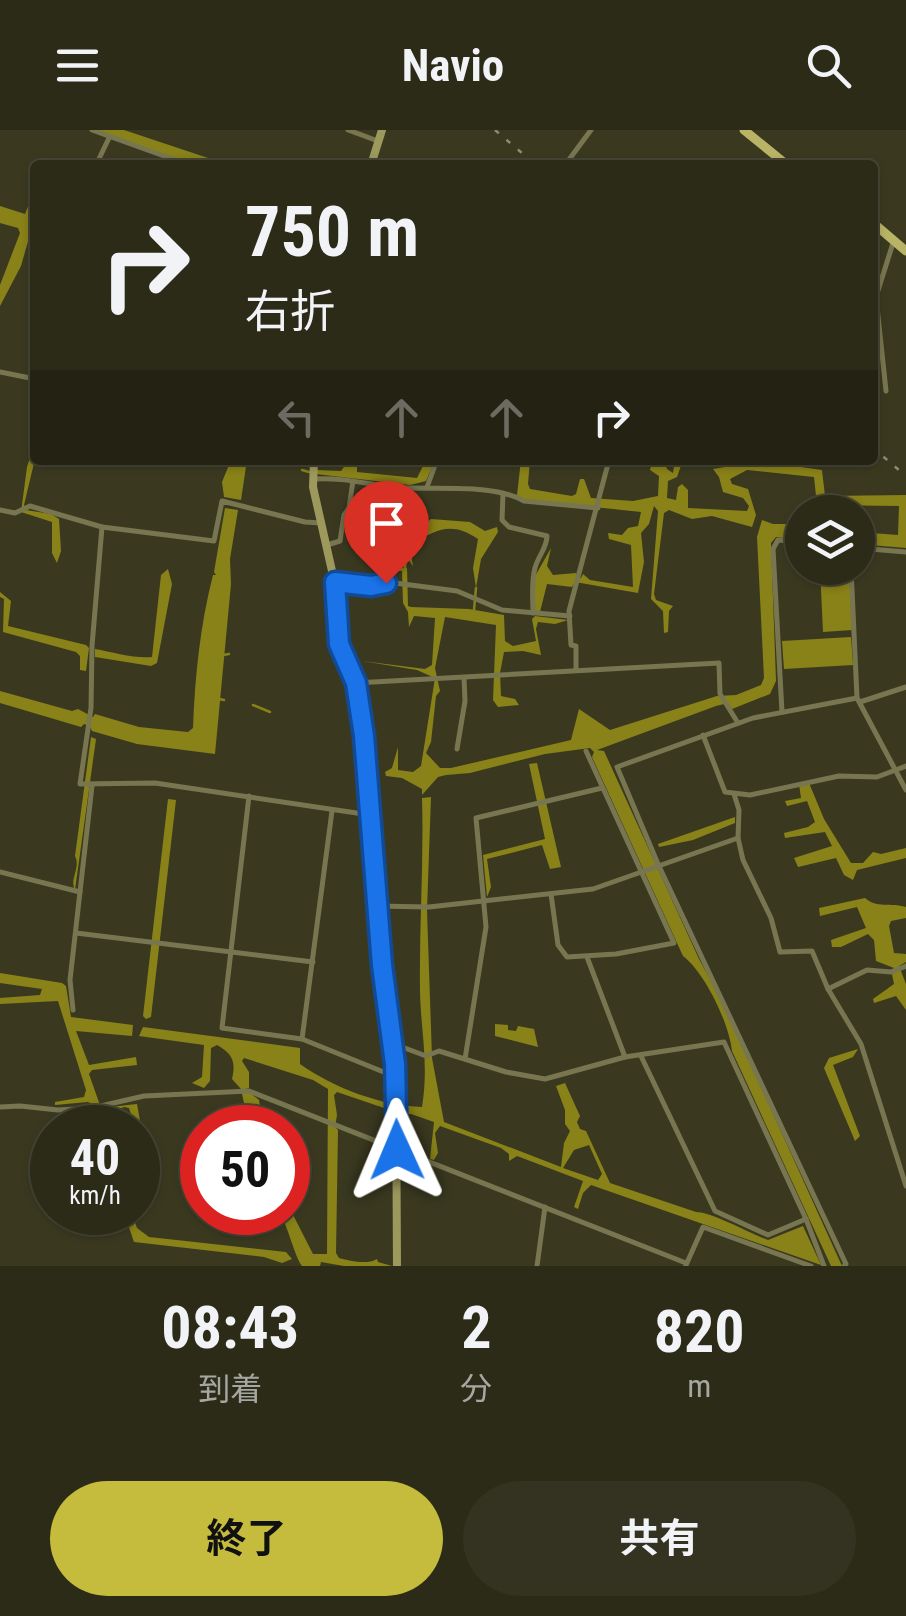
<!DOCTYPE html>
<html lang="ja">
<meta charset="utf-8">
<style>
body{margin:0;font-family:"Roboto Condensed","Noto Sans JP",sans-serif;background:#343321;color:#f1f3f6;height:100vh;display:flex;flex-direction:column;font-size:38px;white-space:nowrap}
*{box-sizing:border-box;margin:0}
p{font-size:32px;color:#a6a7a2}
.icon{flex:none;width:55px;height:55px;fill:none;stroke:currentColor;stroke-width:2;stroke-linecap:round;stroke-linejoin:round}
.map{position:relative;height:1136px;overflow:hidden}
.side{display:flex;flex-direction:column;background:#2c2b18;flex:1}
.side>*{flex:none}
.banner{position:absolute;left:30px;top:30px;width:848px;height:305px;border-radius:10px;box-shadow:0 2px 8px #0004,0 0 0 2px #484737;background:#2c2b18;color:#f1f3f6;overflow:hidden}
.controls{position:absolute;left:785px;top:365px;display:grid;gap:20px}
.controls a{display:grid;place-items:center;width:90px;height:90px;border-radius:50%;background:#2c2b18;box-shadow:0 2px 8px #0004,0 0 0 2px #484737;font-size:50px}
.speed{position:absolute;left:30px;top:975px;display:flex;gap:20px;font-size:50px;font-weight:700;text-align:center}
.speed>*{display:grid;place-content:center;width:130px;height:130px;border-radius:50%;background:#2c2b18;box-shadow:0 2px 8px #0004,0 0 0 2px #484737;line-height:1}
.speed small{font-size:25px;font-weight:400}
.speed .limit{border:15px solid #d22;background:#fff;color:#111}
.pin{position:absolute;display:grid;place-items:center;width:85px;height:85px;color:#fff;margin:-102px -42px;border-radius:50% 50% 50% 0;rotate:-45deg;box-shadow:0 0 10px #0007}
.pin .icon{rotate:45deg}
.me{position:absolute;width:110px;margin:-55px;rotate:359deg;stroke-linejoin:round;filter:drop-shadow(0 0 8px #0008)}
.turn{display:flex;align-items:center;gap:35px;height:210px;padding:0 50px;font-size:45px}
.turn .icon{width:130px;height:130px;stroke-width:2.5}
.turn b{display:block;font-size:70px;line-height:85px}
.lanes{display:flex;align-items:center;height:95px;padding:0 50px;background:#0003;justify-content:center;gap:50px;direction:ltr}
.lanes .off{opacity:.35}
.eta{display:flex;justify-content:space-evenly;align-items:center;height:170px;text-align:center}
.eta b{font-size:60px;font-weight:700;line-height:70px}
.primary-button{display:flex;gap:20px;margin-top:auto;padding:20px 50px}
.primary-button a{flex:1;height:115px;border-radius:60px;background:#c5bc3d;color:#111;font-size:40px;font-weight:700;line-height:115px;text-align:center}
.primary-button a+a{background:#343321;color:#f1f3f6}
header{display:flex;justify-content:space-between;align-items:center;height:130px;padding:0 50px;background:#2c2b18;font-size:45px;font-weight:700}
.map>svg:first-child{display:block}
.water{fill:#898218;fill-rule:evenodd}
.lines{fill:none;stroke-linecap:round;stroke-linejoin:round}
.stream{stroke:#898218;stroke-width:2.5}
.street{stroke:#787651;stroke-width:5}
.secondary{stroke:#9d995d;stroke-width:8}
.primary{stroke:#b9b365;stroke-width:9}
.rail{stroke:#8b8a76;stroke-width:2.5;stroke-dasharray:5 10;stroke-linecap:butt}
.route-casing{stroke:#114b97;stroke-width:25}
.route{stroke:#1a73e8;stroke-width:18}
</style>
<header><svg class="icon" aria-label="menu" viewBox="0 0 24 24"><path d="M4 6h16M4 12h16M4 18h16"/></svg>Navio<svg class="icon" aria-label="search" viewBox="0 0 24 24"><circle cx="10" cy="10" r="6"/><path d="M15 15l6 6"/></svg></header>
<div class="map">
<svg width="906" height="1136" viewBox="0 0 906 1136">
<rect width="100%" height="100%" fill="#3a3920"/>
<!-- water -->
<g class="water">
<path d="M91 0H124L229 35H194Z"/>
<path d="M35 59V103L29 108 21 136 0 176V155L20 103 18 98 0 93V76L25 84Z"/>
<path d="M35 311V329L24 375 26 380 51 384 59 389 61 421 57 433 52 423V392L21 382 27 337Z"/>
<path d="M231 330H247L241 370 224 367 222 352Z"/>
<path d="M349 330H357V342L417 348 426 330H435L426 351 410 355 316 344 317 340 341 341Z"/>
<path d="M521 330H530L528 354 530 359 572 366 576 364 580 349H584L591 368 633 371 658 366 659 346 650 340 652 331 664 330 667 339 673 343 675 330H683L677 347 668 351 667 368 676 370 678 357 682 354 688 360V378L747 381 749 376 743 368 723 362 719 347 713 339 737 335 740 330H752L822 340 825 366 906 365V418L858 414V402L898 405 899 376 817 375 814 347 747 340 730 349 732 354 748 359 756 385 752 397 712 386 692 389 669 380 664 383 654 464 656 470 673 476 669 481 668 502 664 503 663 481 651 469 658 381 654 376 649 394 641 403 644 432 638 463 575 452 572 457 547 454 540 482H535L534 448 551 418 547 436 553 445 576 443V447L581 448 583 444 590 450 633 457 631 415 609 409 608 403 622 405 628 398 638 396 641 382 519 369 517 365Z"/>
<path d="M225 378 238 380 230 429 231 454 215 624 137 614 92 601 90 596 84 594 81 597 0 573V561L72 581 78 579 93 587 95 584 139 597 188 602 193 598C195 546 200 496 213 445H216L214 442Z"/>
<path d="M431 389 470 392 485 401 497 397 498 402 481 429 476 458 473 438 478 409C453 392 438 398 414 413L411 424 413 436 399 417 391 421 369 420V416L404 413Z"/>
<path d="M762 390 773 394H802V410L776 407 771 413 776 551 770 564 732 579 728 573 716 576 597 620 604 621 699 829 721 869 842 1136H831L732 921C729 893 705 843 683 826L592 627 594 622 590 618 545 624 470 643 446 645 438 647 422 665V659L402 648 386 646 385 642 392 638 398 617V640L413 642 421 636 435 548 417 540 362 531 425 539 432 535 435 488 414 486 409 497 408 482 403 473 402 441 383 440V436L407 438 408 476 411 477 469 479 504 485 505 511 513 516 536 511 532 489 535 486 568 490 555 494 538 492 536 499 541 525 523 521 504 522 500 543 501 566 515 569 519 575 498 577 493 570 496 495 445 487 435 538 440 561 436 566 431 612 426 623 440 638H451L571 610 579 579 610 600 717 566 736 565 761 555 764 548 757 407Z"/>
<path d="M820 438H849L852 500 823 502Z"/>
<path d="M168 439 172 454 157 533 151 536 95 527V519C112 522 136 529 152 527L161 445Z"/>
<path d="M0 462 11 471 8 496 86 515 89 518 86 541 80 540V526L76 522 3 502 4 469 0 467Z"/>
<path d="M851 507 853 535 784 539 782 511Z"/>
<path d="M91 607 96 609 75 760C69 749 81 738 75 726Z"/>
<path d="M537 633 561 737 550 739 542 715 487 729 491 757 487 767 483 725 545 709 529 634Z"/>
<path d="M809 653 824 689 851 733H863L873 722 881 724 906 718V728L857 740 853 750 844 745 836 728 798 737 794 728 832 716 825 702 785 708 784 703 808 697 815 692 807 671 787 676 785 671 801 668 799 654Z"/>
<path d="M431 667 427 780 432 928 444 992 561 1037 564 1013 570 1001 565 994V980L556 956 565 953 580 986 577 992 580 999 586 1001 610 1053 696 1082C712 1082 749 1103 768 1110L803 1096 821 1135 591 1055 583 1063 578 1079 574 1077 583 1051 517 1026 509 1031V1024L501 1018 440 996 435 1003 438 1023 434 1030 430 1029 434 992 411 984H390L384 978 337 962 334 965 337 985 335 997 338 1000 336 1123 339 1128C350 1131 367 1135 377 1129L378 1132 392 1136H344L321 1132 320 1136H302C295 1127 288 1097 280 1083L288 1082V1075L313 1124H327L328 959 313 950 244 928 242 931 249 942V958L245 959 259 970 263 997H249L241 959 232 949C236 932 233 924 217 915L211 918 210 951 204 958 192 953 202 947 204 915 139 906 143 897 300 918V934C334 958 382 976 422 977 429 933 421 903 420 862 419 797 424 733 422 668ZM589 1015 602 1044 598 1050 563 1038 574 1020Z"/>
<path d="M168 669 176 670 151 887 146 889 143 886Z"/>
<path d="M735 687V693L693 710 659 717 658 714Z"/>
<path d="M865 768C877 779 890 772 906 777V788L891 791 889 796 894 823 906 824V832L899 836 906 854V880L896 866 874 873 873 869 894 854 892 844 895 842 894 838 876 831 874 810 868 804 841 817H832L831 810 866 798 857 777 820 786 819 778Z"/>
<path d="M0 843 62 853 66 856 71 887 133 895 132 906 76 901 89 935 136 927 137 935 92 940 89 944 101 978 137 974 143 1008 138 1006 129 978 124 977 104 986V997L96 998 92 974 88 972 55 975V972L84 967 86 960 58 871 0 874V868L40 865 42 859 0 853Z"/>
<path d="M495 894 508 895V900L516 901 518 896 534 899 538 917 495 906Z"/>
<path d="M858 919 853 927 833 935 860 1006 855 1011 824 938 829 928Z"/>
<path d="M124 1083H132L137 1098 149 1107 286 1122 292 1129 282 1133 264 1127 134 1112Z"/>
</g>
<g class="lines">
<!-- stream -->
<g class="stream">
<path d="M302 340 309 342"/>
<path d="M405 438 406 427"/>
<path d="M474 480 476 458"/>
<path d="M223 525 229 524"/>
<path d="M219 569 224 570"/>
<path d="M253 575 270 582"/>
</g>
<!-- street -->
<g class="street">
<path d="M92 0 189 35"/>
<path d="M348 0 378 11"/>
<path d="M96 35 109 8"/>
<path d="M565 35 591 0"/>
<path d="M0 242 35 249"/>
<path d="M886 261 876 167 893 113"/>
<path d="M371 330 412 334V330"/>
<path d="M314 349C341 347 366 354 392 357 431 361 490 352 524 371L598 378"/>
<path d="M353 351 349 378 374 382 388 375 391 357"/>
<path d="M427 357 437 330"/>
<path d="M503 364 502 390 509 397 547 406C547 418 538 426 535 438 531 452 533 468 533 483"/>
<path d="M0 380 15 383 30 376 102 397 92 516 91 578 80 654 155 653 370 685"/>
<path d="M102 397 214 411 222 371 305 392 321 393"/>
<path d="M327 415 340 411 344 385 349 378"/>
<path d="M858 418 906 422"/>
<path d="M851 438 857 568 906 660"/>
<path d="M335 453 371 456 395 453 457 461 502 480 570 486"/>
<path d="M576 540V516L571 515 569 481 609 330"/>
<path d="M355 553 719 533 720 564 738 593"/>
<path d="M860 572 906 557"/>
<path d="M782 582 773 419 778 410 802 412"/>
<path d="M703 605 725 662 750 665 839 646 877 647 906 636"/>
<path d="M457 619 465 571 464 548"/>
<path d="M734 664 739 680 738 708 743 730 771 788 780 822 812 821 828 859 861 914 906 1056"/>
<path d="M249 666 222 898 302 909 396 947"/>
<path d="M0 742 80 762"/>
<path d="M551 764 558 815 567 827 616 824 674 813 586 621"/>
<path d="M376 776 429 777 593 759 738 708"/>
<path d="M76 803 313 832"/>
<path d="M587 827 625 927"/>
<path d="M828 859 867 840 891 842 906 836"/>
<path d="M73 880 70 850 92 656"/>
<path d="M302 909 332 681"/>
<path d="M394 914 426 926 439 921 506 942 545 949 625 927 724 912 806 1089 824 1136"/>
<path d="M641 926 715 1081 768 1105 806 1089"/>
<path d="M465 929 486 797 476 688 602 658"/>
<path d="M0 977 20 976 58 980 92 978 144 966 249 961 686 1133"/>
<path d="M686 1135 703 1097 811 1136"/>
<path d="M537 1136 545 1077"/>
<path d="M844 1136 846 1134 658 734 617 637 753 588 857 568"/>
</g>
<!-- secondary -->
<g class="secondary">
<path d="M371 35 382 0"/>
<path d="M314 330 313 357 337 463 339 514 355 553 364 606 376 776 396 947 397 1136"/>
</g>
<!-- primary -->
<g class="primary">
<path d="M744 0 787 35"/>
<path d="M872 92 906 121"/>
</g>
<!-- rail -->
<g class="rail">
<path d="M495 0 536 35"/>
<path d="M872 317 906 346"/>
</g>
</g>
<g class="lines">
<defs>
<path id="route" d="M386 453 371 456 335 452 339 514 356 553 364 606 382 835 395 934 397 1020"/>
</defs>
<!-- route casing -->
<use href="#route" class="route-casing"/>
<!-- route -->
<use href="#route" class="route"/>
</g>
</svg>
<div class="controls">
<a><svg class="icon" aria-label="layers" viewBox="0 0 24 24"><path d="M12 4l9 5-9 5-9-5zM3 14l9 5 9-5"/></svg></a>
</div>
<div class="speed"><div>40<small>km/h</small></div><div class="limit">50</div></div>
<div class="pin" style="left:386px;top:453px;background:#d93025"><svg class="icon" aria-label="arrive" viewBox="0 0 24 24"><path d="M6 21V4h12l-3 4 3 4H6"/></svg></div>
<svg class="me" style="left:397px;top:1020px" viewBox="-20 -20 40 40"><path d="M0-17L14 15 0 8-14 15z" fill="#1a73e8" stroke="#fff" stroke-width="4"/></svg>
<div class="banner">
<div class="turn"><svg class="icon" aria-label="right" viewBox="0 0 24 24"><path d="M7 20v-9h11M14 6l5 5-5 5"/></svg><div><b>750 m</b>右折</div></div>
<div class="lanes"><svg class="icon off" aria-label="left" viewBox="0 0 24 24"><path d="M17 20v-9H6M10 6l-5 5 5 5"/></svg><svg class="icon off" aria-label="ahead" viewBox="0 0 24 24"><path d="M12 20V5M6 11l6-6 6 6"/></svg><svg class="icon off" aria-label="ahead" viewBox="0 0 24 24"><path d="M12 20V5M6 11l6-6 6 6"/></svg><svg class="icon" aria-label="right" viewBox="0 0 24 24"><path d="M7 20v-9h11M14 6l5 5-5 5"/></svg></div>
</div>
</div>
<section class="side">
<div class="eta">
<div><b>08:43</b><p>到着</p></div>
<div><b>2</b><p>分</p></div>
<div><b>820</b><p>m</p></div>
</div>
<div class="primary-button"><a>終了</a><a>共有</a></div>
</section>
